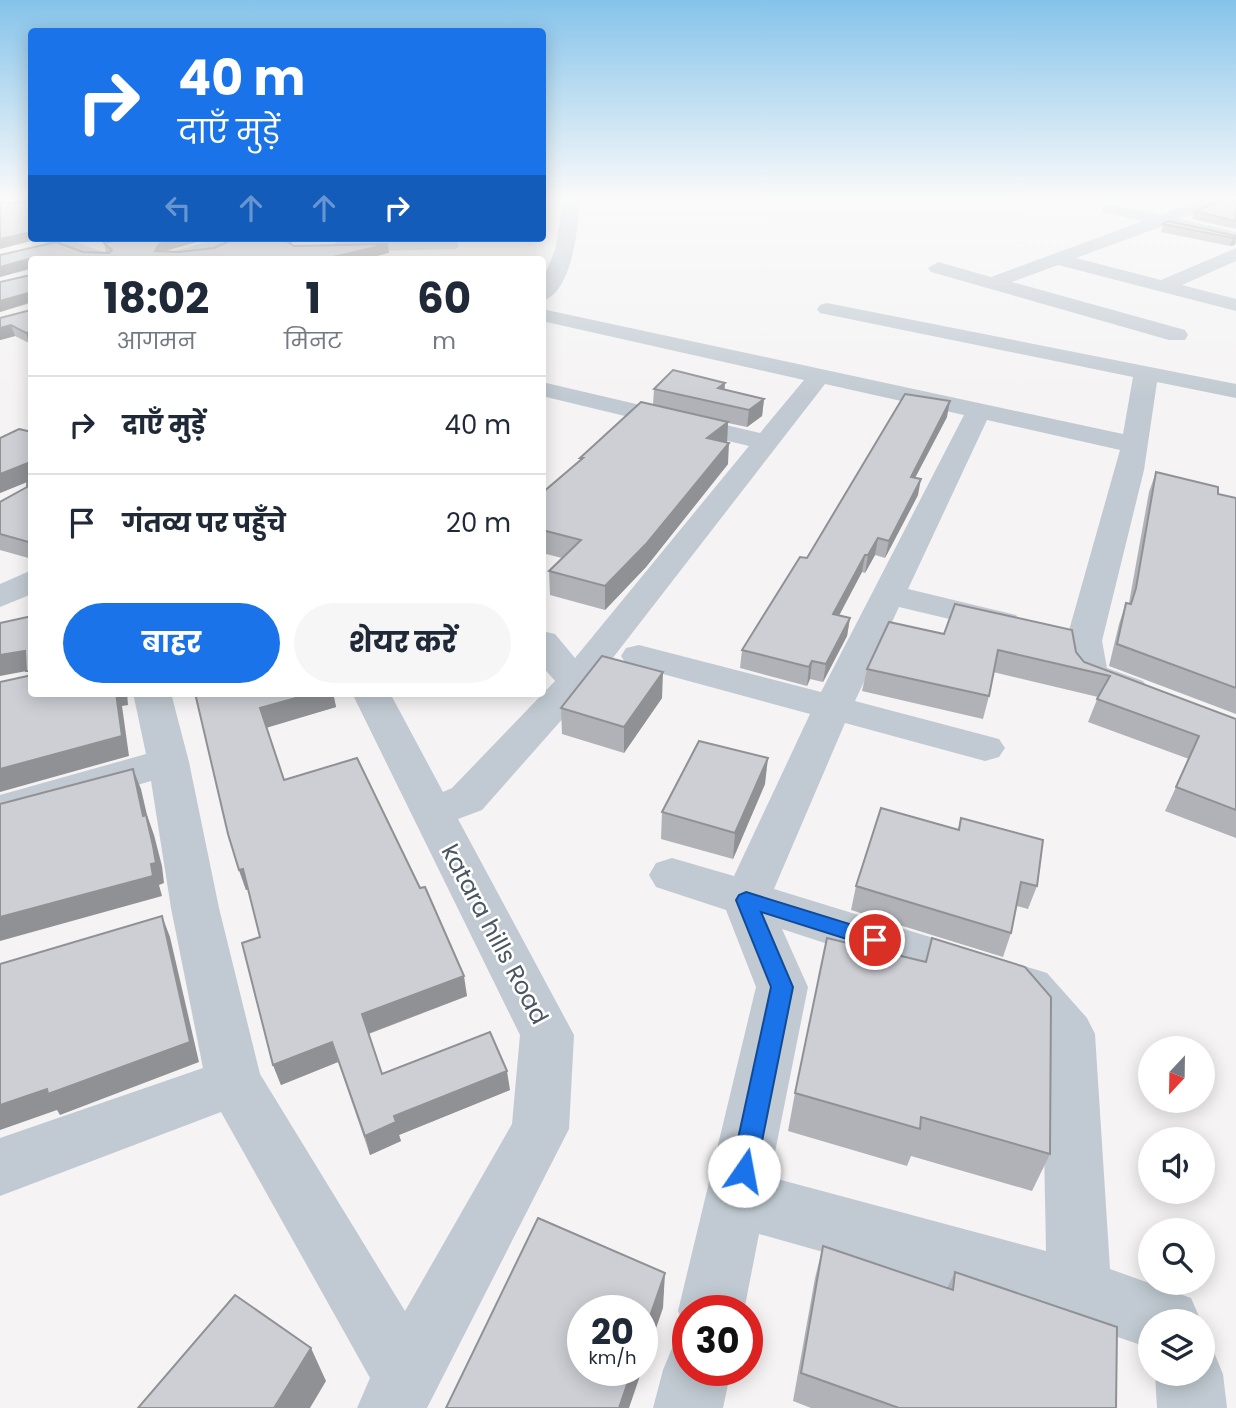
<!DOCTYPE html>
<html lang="hi">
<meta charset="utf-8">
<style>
body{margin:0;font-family:Poppins,"Noto Sans Devanagari",sans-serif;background:#f6f6f7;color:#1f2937;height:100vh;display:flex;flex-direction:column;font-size:26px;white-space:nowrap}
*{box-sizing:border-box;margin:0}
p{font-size:23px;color:#747a83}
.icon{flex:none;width:38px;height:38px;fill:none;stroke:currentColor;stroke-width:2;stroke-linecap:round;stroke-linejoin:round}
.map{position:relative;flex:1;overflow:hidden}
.details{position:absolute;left:28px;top:256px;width:518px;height:441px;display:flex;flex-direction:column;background:#fff;border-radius:7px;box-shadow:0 4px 18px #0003}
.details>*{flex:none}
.banner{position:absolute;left:28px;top:28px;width:518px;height:214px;border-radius:7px;box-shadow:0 4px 18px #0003;background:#1a73e8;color:#fff;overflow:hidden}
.needle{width:46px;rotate:202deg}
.buttons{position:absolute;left:1138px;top:1036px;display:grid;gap:14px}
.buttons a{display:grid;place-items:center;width:77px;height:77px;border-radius:50%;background:#fff;box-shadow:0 4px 18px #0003;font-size:35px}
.speed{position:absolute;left:567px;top:1295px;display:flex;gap:14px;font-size:35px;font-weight:700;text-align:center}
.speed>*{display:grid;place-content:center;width:91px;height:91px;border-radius:50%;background:#fff;box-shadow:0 4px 18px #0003;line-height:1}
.speed small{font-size:18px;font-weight:400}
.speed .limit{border:10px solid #d22;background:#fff;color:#111}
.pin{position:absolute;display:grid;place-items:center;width:60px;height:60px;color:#fff;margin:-30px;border:4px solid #fff;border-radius:50%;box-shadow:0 2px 7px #0007}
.me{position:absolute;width:77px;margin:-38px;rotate:12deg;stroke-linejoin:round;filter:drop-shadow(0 0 5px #0008)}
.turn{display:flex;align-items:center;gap:24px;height:147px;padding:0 35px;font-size:32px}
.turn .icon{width:91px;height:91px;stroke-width:2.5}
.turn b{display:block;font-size:49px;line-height:60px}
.lanes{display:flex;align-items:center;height:66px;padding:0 35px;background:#0003;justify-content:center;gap:35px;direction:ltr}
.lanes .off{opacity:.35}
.eta{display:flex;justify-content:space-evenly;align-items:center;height:119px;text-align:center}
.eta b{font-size:42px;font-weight:700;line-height:49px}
.primary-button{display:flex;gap:14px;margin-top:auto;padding:14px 35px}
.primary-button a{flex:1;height:80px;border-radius:42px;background:#1a73e8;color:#fff;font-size:28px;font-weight:700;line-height:80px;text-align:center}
.primary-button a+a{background:#f6f6f7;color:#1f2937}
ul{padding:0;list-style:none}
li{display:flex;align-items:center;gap:21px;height:98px;padding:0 35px;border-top:2px solid #e0e1e3}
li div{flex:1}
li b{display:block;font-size:26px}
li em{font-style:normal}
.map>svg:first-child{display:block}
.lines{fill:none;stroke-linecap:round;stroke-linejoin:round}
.minor{fill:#c1cad2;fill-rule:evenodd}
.wall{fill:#b0b2b7}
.shaded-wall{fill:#909195}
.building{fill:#cdcfd5;stroke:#909195;stroke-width:2}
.route{fill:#1a73e8;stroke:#114b97;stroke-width:2}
.labels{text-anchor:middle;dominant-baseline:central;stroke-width:5;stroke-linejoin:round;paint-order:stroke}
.near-street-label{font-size:24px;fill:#4a5661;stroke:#fff}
</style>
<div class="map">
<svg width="1236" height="1408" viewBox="0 0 1236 1408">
<rect width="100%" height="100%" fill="#f5f3f3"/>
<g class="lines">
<!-- minor -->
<g class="minor">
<path d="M564 200H580C578 225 573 293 542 301V281L555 250Z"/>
<path d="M1202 200H1225L1223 203 1180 219 1236 232V242L1163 226 1076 258 1161 280 1236 248V261L1182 285 1236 299V311L1058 265 1012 282 1185 330 1188 335 1185 340H1169L931 272 928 268 938 262 991 277 1143 221 1103 212 1101 209 1103 206 1109 204 1160 215Z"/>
<path d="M41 238H66L110 255 112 259H87L44 242Z"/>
<path d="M220 238H244C225 259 186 259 160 259L162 255Z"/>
<path d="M450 240 456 241 459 245 456 249 337 252 328 247 337 242Z"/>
<path d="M827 303 1236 384V398L1157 382 1144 470 1102 641 1107 668 1143 681 1149 689 1143 697 1130 701 1077 682 1071 674 1066 641 1120 450 987 420 908 589 1016 615 1021 622 1016 629 1004 632 899 607 855 701 999 739 1005 748 999 757 985 761 845 723 774 889 1047 973 1087 1018 1095 1034 1110 1269 1191 1298 1201 1321H1150V1348L1079 1324 759 1234 744 1311H688V1334L678 1311 756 987 726 910 656 887 649 875 656 863 672 858 734 876 810 714 626 664 621 656 626 648 639 645 821 692 964 415 825 384 588 690 482 810 458 819 574 1035 569 1129 427 1408H357L370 1378 221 1112 0 1196V1138L203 1068 171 908 151 781 0 825V795L146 754 133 693H171L189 762 219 908 260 1074 405 1311 512 1124 520 1035 352 693H390L443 792 452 788 555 681 542 666V631L555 634 575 658 749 446 542 396V382L760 433 804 380 542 321V309L1123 434 1133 377 820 313 817 309 820 305ZM782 929 1011 1004 1042 1041 1046 1251 770 1177 808 987Z"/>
<path d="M32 570V594L0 607V584Z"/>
<path d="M688 1340V1370H731L723 1408H653L663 1370 673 1346Z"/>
<path d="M1202 1345 1213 1350 1223 1374 1227 1408H1157L1155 1374H1202Z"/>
</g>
</g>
<!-- wall -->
<g class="wall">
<path d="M1236 200V229L1192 219 1194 211Z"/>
<path d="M1163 224 1236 236V242L1235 245 1230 246 1161 232Z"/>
<path d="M126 238H211L165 251 179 252 214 248 236 238H426L295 240 290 243 294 246 389 253 32 259V342L29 343 15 336 0 340V318L31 310V303L0 312 31 275V269L0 277V255L106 252 104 243Z"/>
<path d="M654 389 725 390 764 399 762 416 747 427 728 423 727 442 728 464 646 567 605 610 550 595 549 571 562 558 542 553V493L581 460 580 458 653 405Z"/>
<path d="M947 417 915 478 918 495 885 558 875 555 865 573 862 572 839 616 850 618 847 636 823 682 810 679 807 686 740 668 742 650 807 558Z"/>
<path d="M32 432V559L0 550V502L27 487V482L0 493Z"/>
<path d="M1156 472 1218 494 1236 498V714L1109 666 1119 624 1126 603H1129L1149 492Z"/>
<path d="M944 634 1076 652 1084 662 1236 719V838L1165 811 1189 759 1088 722 1098 697 993 672 989 696 983 719 862 691 867 669Z"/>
<path d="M195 693H333L336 707 267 727 284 780 467 996 369 1034 382 1074 510 1090 399 1135 401 1141 370 1155 338 1062 281 1085 273 1065 260 937 248 889 246 890 239 870Z"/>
<path d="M662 698 624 753 562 734 561 708Z"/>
<path d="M765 784 733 859 661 839 662 812Z"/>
<path d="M961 818 1037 886 1028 909 1017 906 1011 933 1003 957 851 910 856 886 958 829Z"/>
<path d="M932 938 1050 1154 1032 1191 911 1156 907 1166 788 1131 795 1093 925 961Z"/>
<path d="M823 1246 947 1288 955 1272 1116 1408H811L793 1401 815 1278Z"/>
</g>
<!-- shaded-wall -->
<g class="shaded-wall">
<path d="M32 232V238H39V239L0 249V239Z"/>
<path d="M1236 237 1235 245 1230 246 1233 238Z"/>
<path d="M81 238H97L82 241Z"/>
<path d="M179 238H211L161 252 155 251 159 244Z"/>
<path d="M284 238H294L295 240 285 248 283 239Z"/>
<path d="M388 244 389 253 364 259H325Z"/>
<path d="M28 259 31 268 0 277V267Z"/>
<path d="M28 293 31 302 0 312V301Z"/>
<path d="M11 325 15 336 0 340V328Z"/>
<path d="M32 331V342L29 343 26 333Z"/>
<path d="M725 383 724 400 718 388Z"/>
<path d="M764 399 762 416 747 427 749 410Z"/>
<path d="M950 401 947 417 907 493 911 477Z"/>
<path d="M728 422 727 443 707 438Z"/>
<path d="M729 443 728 464 646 567 605 610V586Z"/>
<path d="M28 463 32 480 0 493V474Z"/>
<path d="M921 479 918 495 885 558 889 541Z"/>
<path d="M878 538 875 555 865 573 868 555Z"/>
<path d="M865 555 862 572 830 632 833 614Z"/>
<path d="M850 618 847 636 823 682 826 664Z"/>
<path d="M25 651 32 670 0 676V655Z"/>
<path d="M812 661 810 679 807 686 809 667Z"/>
<path d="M663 672 662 698 624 753V727Z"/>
<path d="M116 693H127L128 705 122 706 129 756 0 792V769Z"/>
<path d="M314 693H333L336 707 266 728 260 708Z"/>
<path d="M768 758 765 784 733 859 735 833Z"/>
<path d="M133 769 141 789 147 815 154 835 162 866 164 883 159 885 162 896 0 941V917L143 816Z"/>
<path d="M243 869 249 889 246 890 239 870Z"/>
<path d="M162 916 170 937 199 1062 60 1115 57 1110 0 1130V1105Z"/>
<path d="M464 976 467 996 367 1034 362 1014Z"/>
<path d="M332 1042 338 1062 281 1085 273 1065Z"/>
<path d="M507 1071 510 1090 399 1135 401 1141 370 1155 365 1136 394 1116Z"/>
<path d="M665 1273 663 1308 642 1369V1339Z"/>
<path d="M311 1348 326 1381 310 1408H274Z"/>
<path d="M632 1370H642L629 1408H619Z"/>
</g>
<!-- building -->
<g class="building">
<path d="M30 200H32V232L0 239V203L29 202Z"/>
<path d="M1224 200H1236V221L1194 211Z"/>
<path d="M1168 221 1236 236V237L1233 238 1163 224Z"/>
<path d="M126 238H179L159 244 155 251 179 252 214 248 236 238H284L283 239 294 246 388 244 325 259H32V262L28 259 0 267V255L56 242 83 252 109 253 112 250 104 243Z"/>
<path d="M32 263V331L26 333 11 325 0 328V318L31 310V295L28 293 0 301V282L31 275Z"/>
<path d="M673 370 725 383 718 388 764 399 749 410 654 389Z"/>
<path d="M905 394 950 401 911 477 921 479 889 541 878 538 868 555H865L833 614 850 618 826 664 812 661 809 667 742 650 800 557 807 558Z"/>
<path d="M641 402 728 422 707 438 729 443 647 543 605 586 549 571 581 540 542 530V493L583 458H580Z"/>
<path d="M19 429 32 432V543L0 534V502L27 487 28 463 0 474V438Z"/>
<path d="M1156 472 1218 487V494L1236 498V688L1117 644 1126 603 1131 604 1136 588Z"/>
<path d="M955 604 1072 630 1076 652 1084 662 1236 719V810L1176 787 1199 736 1097 699 1110 676 998 650 989 696 867 669 889 622 944 634Z"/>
<path d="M32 616V674L31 671H26L25 651 0 655V623Z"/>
<path d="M602 656 663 672 624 727 561 708Z"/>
<path d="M32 675V693H116L122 736 0 769V682Z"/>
<path d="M195 693H314L260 708 284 780 357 758 420 888 425 887 464 976 362 1014 382 1074 490 1032 507 1071 394 1116 396 1122 365 1136 332 1042 273 1065 242 943 260 937 243 869 239 870 228 834Z"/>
<path d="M699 741 768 758 735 833 662 812Z"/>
<path d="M133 769 143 816 146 815 153 846 156 863 151 864 153 876 0 917V804Z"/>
<path d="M881 808 959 830 961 818 1043 840 1037 886 1021 882 1011 933 856 886Z"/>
<path d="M162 916 190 1042 48 1094 47 1089 0 1105V964Z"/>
<path d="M827 938 926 962 932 938 1025 967 1051 997 1050 1154 921 1117 920 1129 795 1093Z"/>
<path d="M538 1218 665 1273 642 1339V1311H583V1370H632L619 1408H446Z"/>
<path d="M823 1246 953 1290 955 1272 1117 1327 1116 1408H899L801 1373Z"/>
<path d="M235 1295 311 1348 274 1408H138Z"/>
</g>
<!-- sky -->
<linearGradient id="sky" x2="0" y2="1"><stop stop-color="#85c3ea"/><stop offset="0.5" stop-color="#fafafa"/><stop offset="1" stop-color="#fafafa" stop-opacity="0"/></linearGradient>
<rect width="1236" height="397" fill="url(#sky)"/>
<!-- route -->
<path class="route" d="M746 892 882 934 885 940 882 946 875 948 761 912 793 987 756 1171 752 1180 744 1183 735 1180 731 1171 771 987 736 900 739 895Z"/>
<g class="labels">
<!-- near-street labels -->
<g class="near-street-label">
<text transform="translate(495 934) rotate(62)">katara hills Road</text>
</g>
</g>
</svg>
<div class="buttons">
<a><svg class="needle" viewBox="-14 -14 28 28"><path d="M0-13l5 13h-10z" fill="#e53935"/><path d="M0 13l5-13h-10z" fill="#747a83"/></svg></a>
<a><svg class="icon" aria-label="sound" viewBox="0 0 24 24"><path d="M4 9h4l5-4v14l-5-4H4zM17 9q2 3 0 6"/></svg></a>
<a><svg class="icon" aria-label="search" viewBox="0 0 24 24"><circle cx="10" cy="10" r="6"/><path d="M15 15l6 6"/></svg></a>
<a><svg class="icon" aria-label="layers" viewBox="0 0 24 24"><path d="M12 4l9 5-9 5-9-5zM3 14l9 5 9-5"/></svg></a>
</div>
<div class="speed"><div>20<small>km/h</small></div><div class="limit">30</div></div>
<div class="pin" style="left:875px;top:940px;background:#d93025"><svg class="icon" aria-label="arrive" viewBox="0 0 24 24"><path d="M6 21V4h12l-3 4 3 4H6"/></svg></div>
<svg class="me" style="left:744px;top:1171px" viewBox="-20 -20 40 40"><circle r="19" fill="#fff"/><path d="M0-13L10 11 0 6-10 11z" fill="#1a73e8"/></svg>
<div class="banner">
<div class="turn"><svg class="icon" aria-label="right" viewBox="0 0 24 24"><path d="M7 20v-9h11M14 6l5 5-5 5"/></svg><div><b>40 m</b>दाएँ मुड़ें</div></div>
<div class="lanes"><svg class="icon off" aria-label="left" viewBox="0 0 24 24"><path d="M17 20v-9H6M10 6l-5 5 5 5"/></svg><svg class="icon off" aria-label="ahead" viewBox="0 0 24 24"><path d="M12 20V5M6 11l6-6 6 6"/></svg><svg class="icon off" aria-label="ahead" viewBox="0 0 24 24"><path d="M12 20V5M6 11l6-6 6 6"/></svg><svg class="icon" aria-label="right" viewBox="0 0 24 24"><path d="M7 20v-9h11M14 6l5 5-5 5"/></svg></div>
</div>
<section class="details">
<div class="eta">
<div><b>18:02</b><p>आगमन</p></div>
<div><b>1</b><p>मिनट</p></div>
<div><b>60</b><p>m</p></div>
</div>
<ul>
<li><svg class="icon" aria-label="right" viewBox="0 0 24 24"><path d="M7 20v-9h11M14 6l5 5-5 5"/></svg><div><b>दाएँ मुड़ें</b></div><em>40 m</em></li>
<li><svg class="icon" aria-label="arrive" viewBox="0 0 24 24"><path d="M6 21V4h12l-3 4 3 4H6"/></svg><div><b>गंतव्य पर पहुँचे</b></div><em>20 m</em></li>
</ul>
<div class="primary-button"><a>बाहर</a><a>शेयर करें</a></div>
</section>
</div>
